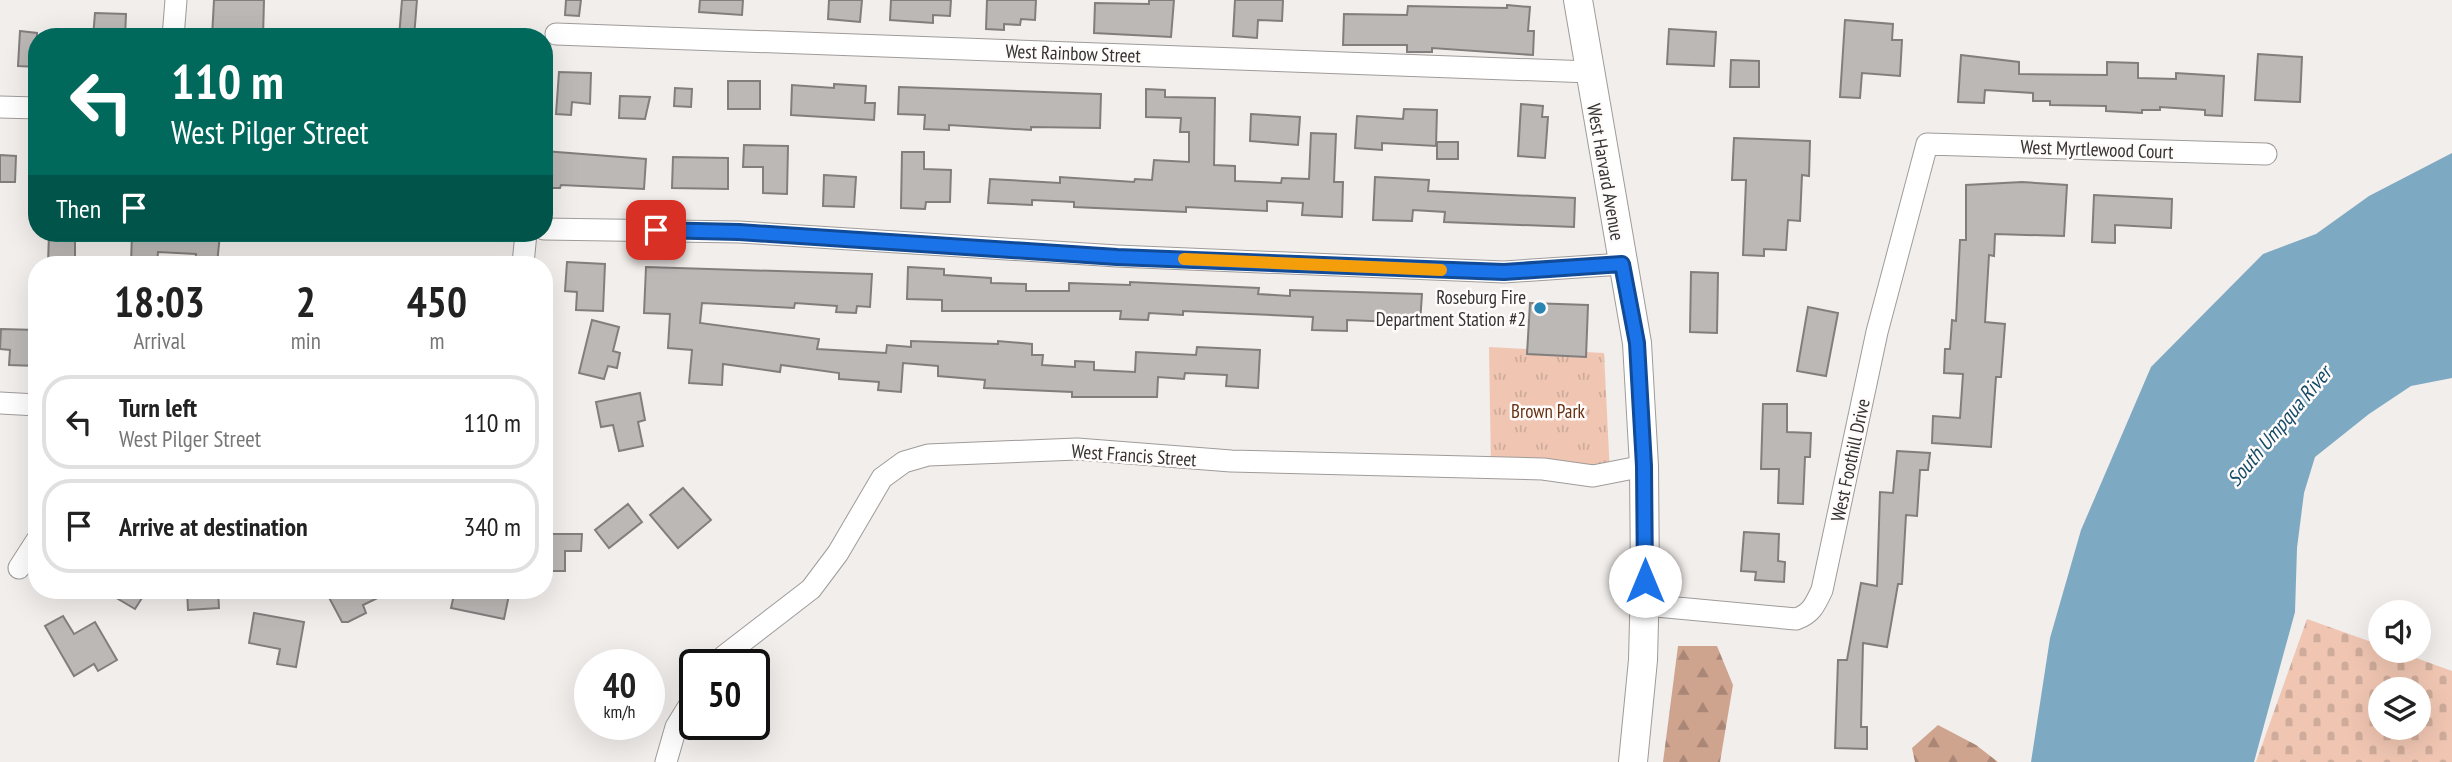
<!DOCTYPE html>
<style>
body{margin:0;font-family:"PT Sans Narrow",sans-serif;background:#f6f6f6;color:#222;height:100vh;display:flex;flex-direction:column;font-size:26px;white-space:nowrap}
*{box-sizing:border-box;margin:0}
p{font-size:23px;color:#767676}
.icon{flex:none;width:38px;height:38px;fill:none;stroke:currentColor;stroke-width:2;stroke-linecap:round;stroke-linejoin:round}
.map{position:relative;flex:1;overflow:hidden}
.details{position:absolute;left:28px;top:256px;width:525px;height:343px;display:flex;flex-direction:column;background:#fff;border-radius:28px;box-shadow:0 7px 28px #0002}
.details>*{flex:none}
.top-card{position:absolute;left:28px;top:28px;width:525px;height:214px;border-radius:28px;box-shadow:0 7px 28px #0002;background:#00695c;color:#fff;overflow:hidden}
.tools{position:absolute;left:2368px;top:600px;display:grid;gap:14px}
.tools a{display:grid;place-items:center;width:63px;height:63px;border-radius:50%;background:#fff;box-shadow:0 7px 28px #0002;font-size:35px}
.speed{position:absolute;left:574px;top:649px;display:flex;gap:14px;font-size:35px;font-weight:700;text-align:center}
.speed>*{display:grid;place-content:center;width:91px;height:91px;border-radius:50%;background:#fff;box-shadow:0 7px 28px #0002;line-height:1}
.speed small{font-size:18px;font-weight:400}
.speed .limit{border:4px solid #111;border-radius:10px;background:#fff;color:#111}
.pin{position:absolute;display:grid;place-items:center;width:60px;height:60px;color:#fff;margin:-30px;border-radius:14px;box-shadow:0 4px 10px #0006}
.me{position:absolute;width:77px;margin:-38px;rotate:0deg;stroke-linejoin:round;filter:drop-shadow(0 0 5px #0008)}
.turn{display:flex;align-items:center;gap:24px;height:147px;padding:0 28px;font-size:32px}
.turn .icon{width:91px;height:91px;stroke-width:2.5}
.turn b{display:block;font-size:49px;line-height:60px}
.then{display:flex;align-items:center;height:66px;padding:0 28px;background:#0003;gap:14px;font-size:26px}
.eta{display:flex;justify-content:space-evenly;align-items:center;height:119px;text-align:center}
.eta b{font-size:42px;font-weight:700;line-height:49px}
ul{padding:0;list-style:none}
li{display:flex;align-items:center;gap:21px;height:94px;margin:0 14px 10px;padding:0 14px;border:4px solid #e0e0e0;border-radius:28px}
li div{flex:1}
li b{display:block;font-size:26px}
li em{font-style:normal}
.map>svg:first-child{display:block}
.forest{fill:url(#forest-firs)}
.cemetery{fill:url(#cemetery-stones);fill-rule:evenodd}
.park{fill:url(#park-tufts)}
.water{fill:#7ea9c2}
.building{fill:#bbb8b6;stroke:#827e7d;stroke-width:2}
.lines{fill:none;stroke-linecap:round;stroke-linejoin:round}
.minor-casing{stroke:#9f9b99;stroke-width:23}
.major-casing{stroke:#9f9b99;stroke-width:30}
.minor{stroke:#fff;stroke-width:21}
.major{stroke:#fff;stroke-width:28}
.route-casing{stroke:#114b97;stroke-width:18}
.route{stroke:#1a73e8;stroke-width:12}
.slow{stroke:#f59e0b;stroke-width:12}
.poi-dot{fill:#2986b3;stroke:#fffbfa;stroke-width:2.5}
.labels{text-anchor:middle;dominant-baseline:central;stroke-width:5;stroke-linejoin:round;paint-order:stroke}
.street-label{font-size:19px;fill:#343232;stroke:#fffbfa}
.poi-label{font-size:19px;fill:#343232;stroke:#fffbfa;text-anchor:end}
.park-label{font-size:19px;fill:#673112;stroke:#fffbfa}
.water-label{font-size:21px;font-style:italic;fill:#154c67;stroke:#fffbfa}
</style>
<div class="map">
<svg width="2452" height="762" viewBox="0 0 2452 762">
<defs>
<pattern id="forest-firs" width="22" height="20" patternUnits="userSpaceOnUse" patternTransform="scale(1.75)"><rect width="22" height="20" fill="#cfa48f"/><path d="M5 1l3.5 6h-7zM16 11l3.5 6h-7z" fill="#a98675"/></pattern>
<pattern id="cemetery-stones" width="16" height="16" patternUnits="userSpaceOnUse" patternTransform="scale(1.75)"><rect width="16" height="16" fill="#f0c6b2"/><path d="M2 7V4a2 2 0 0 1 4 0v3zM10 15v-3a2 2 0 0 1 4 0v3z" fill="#ceab9a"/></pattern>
<pattern id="park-tufts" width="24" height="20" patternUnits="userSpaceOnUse" patternTransform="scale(1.75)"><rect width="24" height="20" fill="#f0c6b2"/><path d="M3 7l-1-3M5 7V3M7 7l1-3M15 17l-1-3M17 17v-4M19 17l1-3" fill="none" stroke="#ceab9a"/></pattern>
</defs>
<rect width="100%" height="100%" fill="#f2eeec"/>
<!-- forest -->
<g class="forest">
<path d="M1678 646H1717L1733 685 1720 762H1663Z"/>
<path d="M1938 725 1976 745 1998 762H1915L1912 748Z"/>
</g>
<!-- cemetery -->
<path class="cemetery" d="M2307 619 2380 645V651H2397L2452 671V762H2256ZM2380 690H2418V728H2380Z"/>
<!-- park -->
<path class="park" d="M1489 347 1604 353 1610 474 1491 468Z"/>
<!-- water -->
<path class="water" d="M2452 153V378L2411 386 2369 414 2315 457 2304 493 2297 548 2295 612 2254 762H2031L2050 638 2081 530 2151 367 2263 254 2316 234 2369 196Z"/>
<!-- building -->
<g class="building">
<path d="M214 0H264L263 37H212Z"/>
<path d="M402 0H417L414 37H399Z"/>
<path d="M566 0H581L579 16 565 15Z"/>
<path d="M700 0H743L742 15 699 12Z"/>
<path d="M829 0H862L860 22 828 19Z"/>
<path d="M891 0H951L950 16 933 15V23L890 20Z"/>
<path d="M987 0H1036L1035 20 1021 19 1020 25 1004 24V30L986 29Z"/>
<path d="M1149 0H1174L1171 37 1094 33 1095 3 1149 4Z"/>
<path d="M1235 0H1283L1282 21 1258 20 1257 38 1233 36Z"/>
<path d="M1507 5 1530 7 1528 31H1534L1533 55 1432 48V52H1407V45H1343L1344 14 1407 15 1408 6 1507 8Z"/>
<path d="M95 13 126 14 125 37H93Z"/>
<path d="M1845 20 1893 24 1892 40H1902L1900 76 1862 73 1860 98 1840 97Z"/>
<path d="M1669 29 1716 32 1714 66 1667 64Z"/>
<path d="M20 31 37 33V67L18 66Z"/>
<path d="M2258 54 2302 57 2300 102 2255 100Z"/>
<path d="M1961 55 2019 62V74L2107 75V62L2138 63V78L2176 79V73L2224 76 2222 116 2205 115V110L2160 107V110H2142V113L2106 111V106L2050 105V101H2033V93L1985 90 1984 103 1958 102Z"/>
<path d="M1731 60 1759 61V87H1730Z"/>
<path d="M559 72 591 73 590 104 572 102 571 115 556 114Z"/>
<rect x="728" y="81" width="32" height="28"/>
<path d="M834 84 866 86 865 103H875L874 120 791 115 792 85 834 88Z"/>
<path d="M899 87 1101 94 1100 128 1031 127V130L949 125V130L924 129 925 115 898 114Z"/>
<path d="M675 88 692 89 691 107 674 106Z"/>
<path d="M1146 89 1165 90V97L1215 98 1214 165 1235 166V181L1281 183 1282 178 1309 179 1311 133 1336 134 1334 182H1343L1342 217 1302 215 1303 203 1267 201V211L1186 207V212L1074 207V202L1032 200V205L988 203 990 179 1060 183V177L1134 182 1135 179 1152 180 1154 160 1189 162V132H1180L1181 118 1146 117Z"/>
<path d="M620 96 650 97 645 119 619 118Z"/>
<path d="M1521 104 1543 106 1542 117H1548L1545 158 1518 156Z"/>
<path d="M1404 109 1437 110 1436 146 1382 143V150L1355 148 1357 116 1403 119Z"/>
<path d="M1251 114 1300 117 1298 145 1250 141Z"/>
<path d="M1734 138 1810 141 1809 176 1802 175 1800 221 1788 220 1786 250 1764 249V256L1743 255 1746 180H1732Z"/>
<rect x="1437" y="142" width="21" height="17"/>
<path d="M744 145 788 146 787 194 763 193V167H743Z"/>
<path d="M544 151 646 159 644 189 561 185 560 188H544Z"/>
<path d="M902 152H924V169L951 170 950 202H926L925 209 901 208Z"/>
<path d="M0 155 16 156 15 182H0Z"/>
<path d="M673 157 728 158V189L672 188Z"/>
<path d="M824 175 856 177 854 207 823 206Z"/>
<path d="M1375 177 1429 180 1428 191 1575 198 1574 227 1444 222 1445 212 1413 210 1412 221 1373 220Z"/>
<path d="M2022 182 2067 185 2064 236 1995 234 1994 256 1989 255 1985 322 2005 324 2001 377H1996L1991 447 1932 443 1933 416 1960 418 1963 374 1944 373 1945 349H1950L1952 320 1956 321 1960 240H1966V185Z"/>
<path d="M2094 195 2172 199 2171 228 2115 225V243L2092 242Z"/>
<path d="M49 233H75V264H48Z"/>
<path d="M132 233 220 234 217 264H195L196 254 158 252 157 264H131Z"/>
<path d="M567 262 605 264 603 311 576 310 577 292 565 291Z"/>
<path d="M646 267 872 274 870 307 857 306 856 313 836 312 837 306 795 303 794 308 702 303 700 323 819 339 817 349 886 353 887 345 911 347V341L998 344V341L1032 344V355H1043L1042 365 1075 367V361L1094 362V370L1135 372 1136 352 1196 355 1197 347 1260 350 1258 388 1226 386 1227 375 1185 373 1184 379 1158 377 1157 397H1072V392L984 388 985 380 938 376V366L903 363 901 392 878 390 879 382 839 379V373L781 365 780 372 723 364 722 385 689 383 692 350 668 348 670 314 644 313Z"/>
<path d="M908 267 944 269V275L991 278V283L1026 284V291H1069V283L1130 285V282L1259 288 1258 294 1290 296V290L1422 294 1420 323 1347 320V331L1312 330 1313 317 1183 311V315L1149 313 1148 320 1120 319 1121 311H942V300L907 299Z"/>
<path d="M1691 272 1718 273 1717 333 1690 332Z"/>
<path d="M1530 303 1588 305 1586 357 1527 354Z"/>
<path d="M1808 307 1838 313 1826 376 1797 371Z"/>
<path d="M592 320 619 327 613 351 620 353 617 368 608 366 604 379 579 373Z"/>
<path d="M1 329 37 330V366L9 365 10 350 0 349Z"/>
<path d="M640 393 645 420 638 422 643 446 619 451 613 425 601 427 596 402Z"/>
<path d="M1763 404H1787V432L1811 433 1810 457H1805L1803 504 1778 503 1779 469H1761Z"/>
<path d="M1897 451 1930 453 1928 470H1920L1917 516 1906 515 1902 584H1898L1887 647 1863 643 1861 727H1867V749L1835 748 1838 660H1847L1861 583 1877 586 1880 492 1893 493Z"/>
<path d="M683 488 711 520 678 548 650 515Z"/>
<path d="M628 504 642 522 609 548 595 530Z"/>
<path d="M1744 532 1779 534 1778 561 1785 562 1784 582 1755 580 1756 572 1741 571Z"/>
<path d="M544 534H582L581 551H565V571H544Z"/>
<path d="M103 590H147L135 609Z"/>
<path d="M187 590H218L219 608 188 610Z"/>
<path d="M325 590H394L363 605 366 613 348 622H342Z"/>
<path d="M455 590H510L504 619 451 608Z"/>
<path d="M254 613 304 622 296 667 277 664 280 649 249 643Z"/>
<path d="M63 616 74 634 95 622 117 660 98 671 94 664 74 676 45 626Z"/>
</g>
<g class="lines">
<defs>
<g id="minor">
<path d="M556 34 1590 72"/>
<path d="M173 37 176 0"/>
<path d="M0 107 37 108"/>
<path d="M544 229 739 232 1117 256 1504 272 1622 264"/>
<path d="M523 264 526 233"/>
<path d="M0 403 37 405"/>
<path d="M19 568 37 540"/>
<path d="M1645 605 1796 619C1811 614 1815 605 1822 590L1877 332 1927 144 2266 154"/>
<path d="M717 665 724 656 811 589 838 553 882 478 904 462 928 455 1077 449 1231 461 1543 469 1593 476 1644 466"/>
<path d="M666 762 676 727 695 696"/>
</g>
<path id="major" d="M1578 0 1637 343 1644 466 1645 581 1643 660 1633 762"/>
</defs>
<!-- minor casing -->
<use href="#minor" class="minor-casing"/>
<!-- major casing -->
<use href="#major" class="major-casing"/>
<!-- minor -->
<use href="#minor" class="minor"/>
<!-- major -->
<use href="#major" class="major"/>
</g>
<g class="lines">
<defs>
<path id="route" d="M656 230 739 232 1117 257 1504 272 1622 264 1637 343 1644 466 1645 581"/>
</defs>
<!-- route casing -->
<use href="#route" class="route-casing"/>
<!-- route -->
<use href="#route" class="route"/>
<!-- slow -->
<path class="slow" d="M1184 259 1441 270"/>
</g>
<!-- markers -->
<circle class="poi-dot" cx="1540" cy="308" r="7"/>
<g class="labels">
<!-- street labels -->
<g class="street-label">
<text transform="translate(1073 53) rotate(2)">West Rainbow Street</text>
<text transform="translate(2097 149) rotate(2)">West Myrtlewood Court</text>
<text transform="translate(1606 172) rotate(80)">West Harvard Avenue</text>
<text transform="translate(1134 455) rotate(4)">West Francis Street</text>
<text transform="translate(1850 460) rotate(-78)">West Foothill Drive</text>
</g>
<!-- poi labels -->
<g class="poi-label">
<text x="1526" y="297">Roseburg Fire<tspan x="1526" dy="22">Department Station #2</tspan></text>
</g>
<!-- park labels -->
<g class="park-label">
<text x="1548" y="411">Brown Park</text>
</g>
<!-- water labels -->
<g class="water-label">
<text transform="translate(2279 426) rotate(-50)">South Umpqua River</text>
</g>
</g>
</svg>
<div class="tools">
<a><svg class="icon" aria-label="sound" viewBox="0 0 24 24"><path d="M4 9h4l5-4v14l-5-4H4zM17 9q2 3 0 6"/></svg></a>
<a><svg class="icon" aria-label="layers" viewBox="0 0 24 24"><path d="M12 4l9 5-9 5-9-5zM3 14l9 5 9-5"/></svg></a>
</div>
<div class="speed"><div>40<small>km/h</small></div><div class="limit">50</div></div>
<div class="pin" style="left:656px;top:230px;background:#d93025"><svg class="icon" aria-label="arrive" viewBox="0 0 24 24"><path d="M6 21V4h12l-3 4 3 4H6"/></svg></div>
<svg class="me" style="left:1645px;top:581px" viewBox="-20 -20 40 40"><circle r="19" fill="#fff"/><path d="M0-13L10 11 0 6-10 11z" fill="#1a73e8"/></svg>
<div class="top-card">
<div class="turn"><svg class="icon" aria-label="left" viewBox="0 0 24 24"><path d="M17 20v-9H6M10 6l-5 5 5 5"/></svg><div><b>110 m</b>West Pilger Street</div></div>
<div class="then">Then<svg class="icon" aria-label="arrive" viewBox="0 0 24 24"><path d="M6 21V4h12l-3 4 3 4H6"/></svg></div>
</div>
<section class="details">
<div class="eta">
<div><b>18:03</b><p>Arrival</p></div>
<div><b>2</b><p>min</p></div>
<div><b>450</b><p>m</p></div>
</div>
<ul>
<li><svg class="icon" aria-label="left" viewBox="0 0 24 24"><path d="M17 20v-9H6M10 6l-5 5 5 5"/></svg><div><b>Turn left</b><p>West Pilger Street</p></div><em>110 m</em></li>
<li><svg class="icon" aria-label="arrive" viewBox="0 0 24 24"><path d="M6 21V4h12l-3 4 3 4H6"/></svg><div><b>Arrive at destination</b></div><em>340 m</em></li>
</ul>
</section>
</div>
